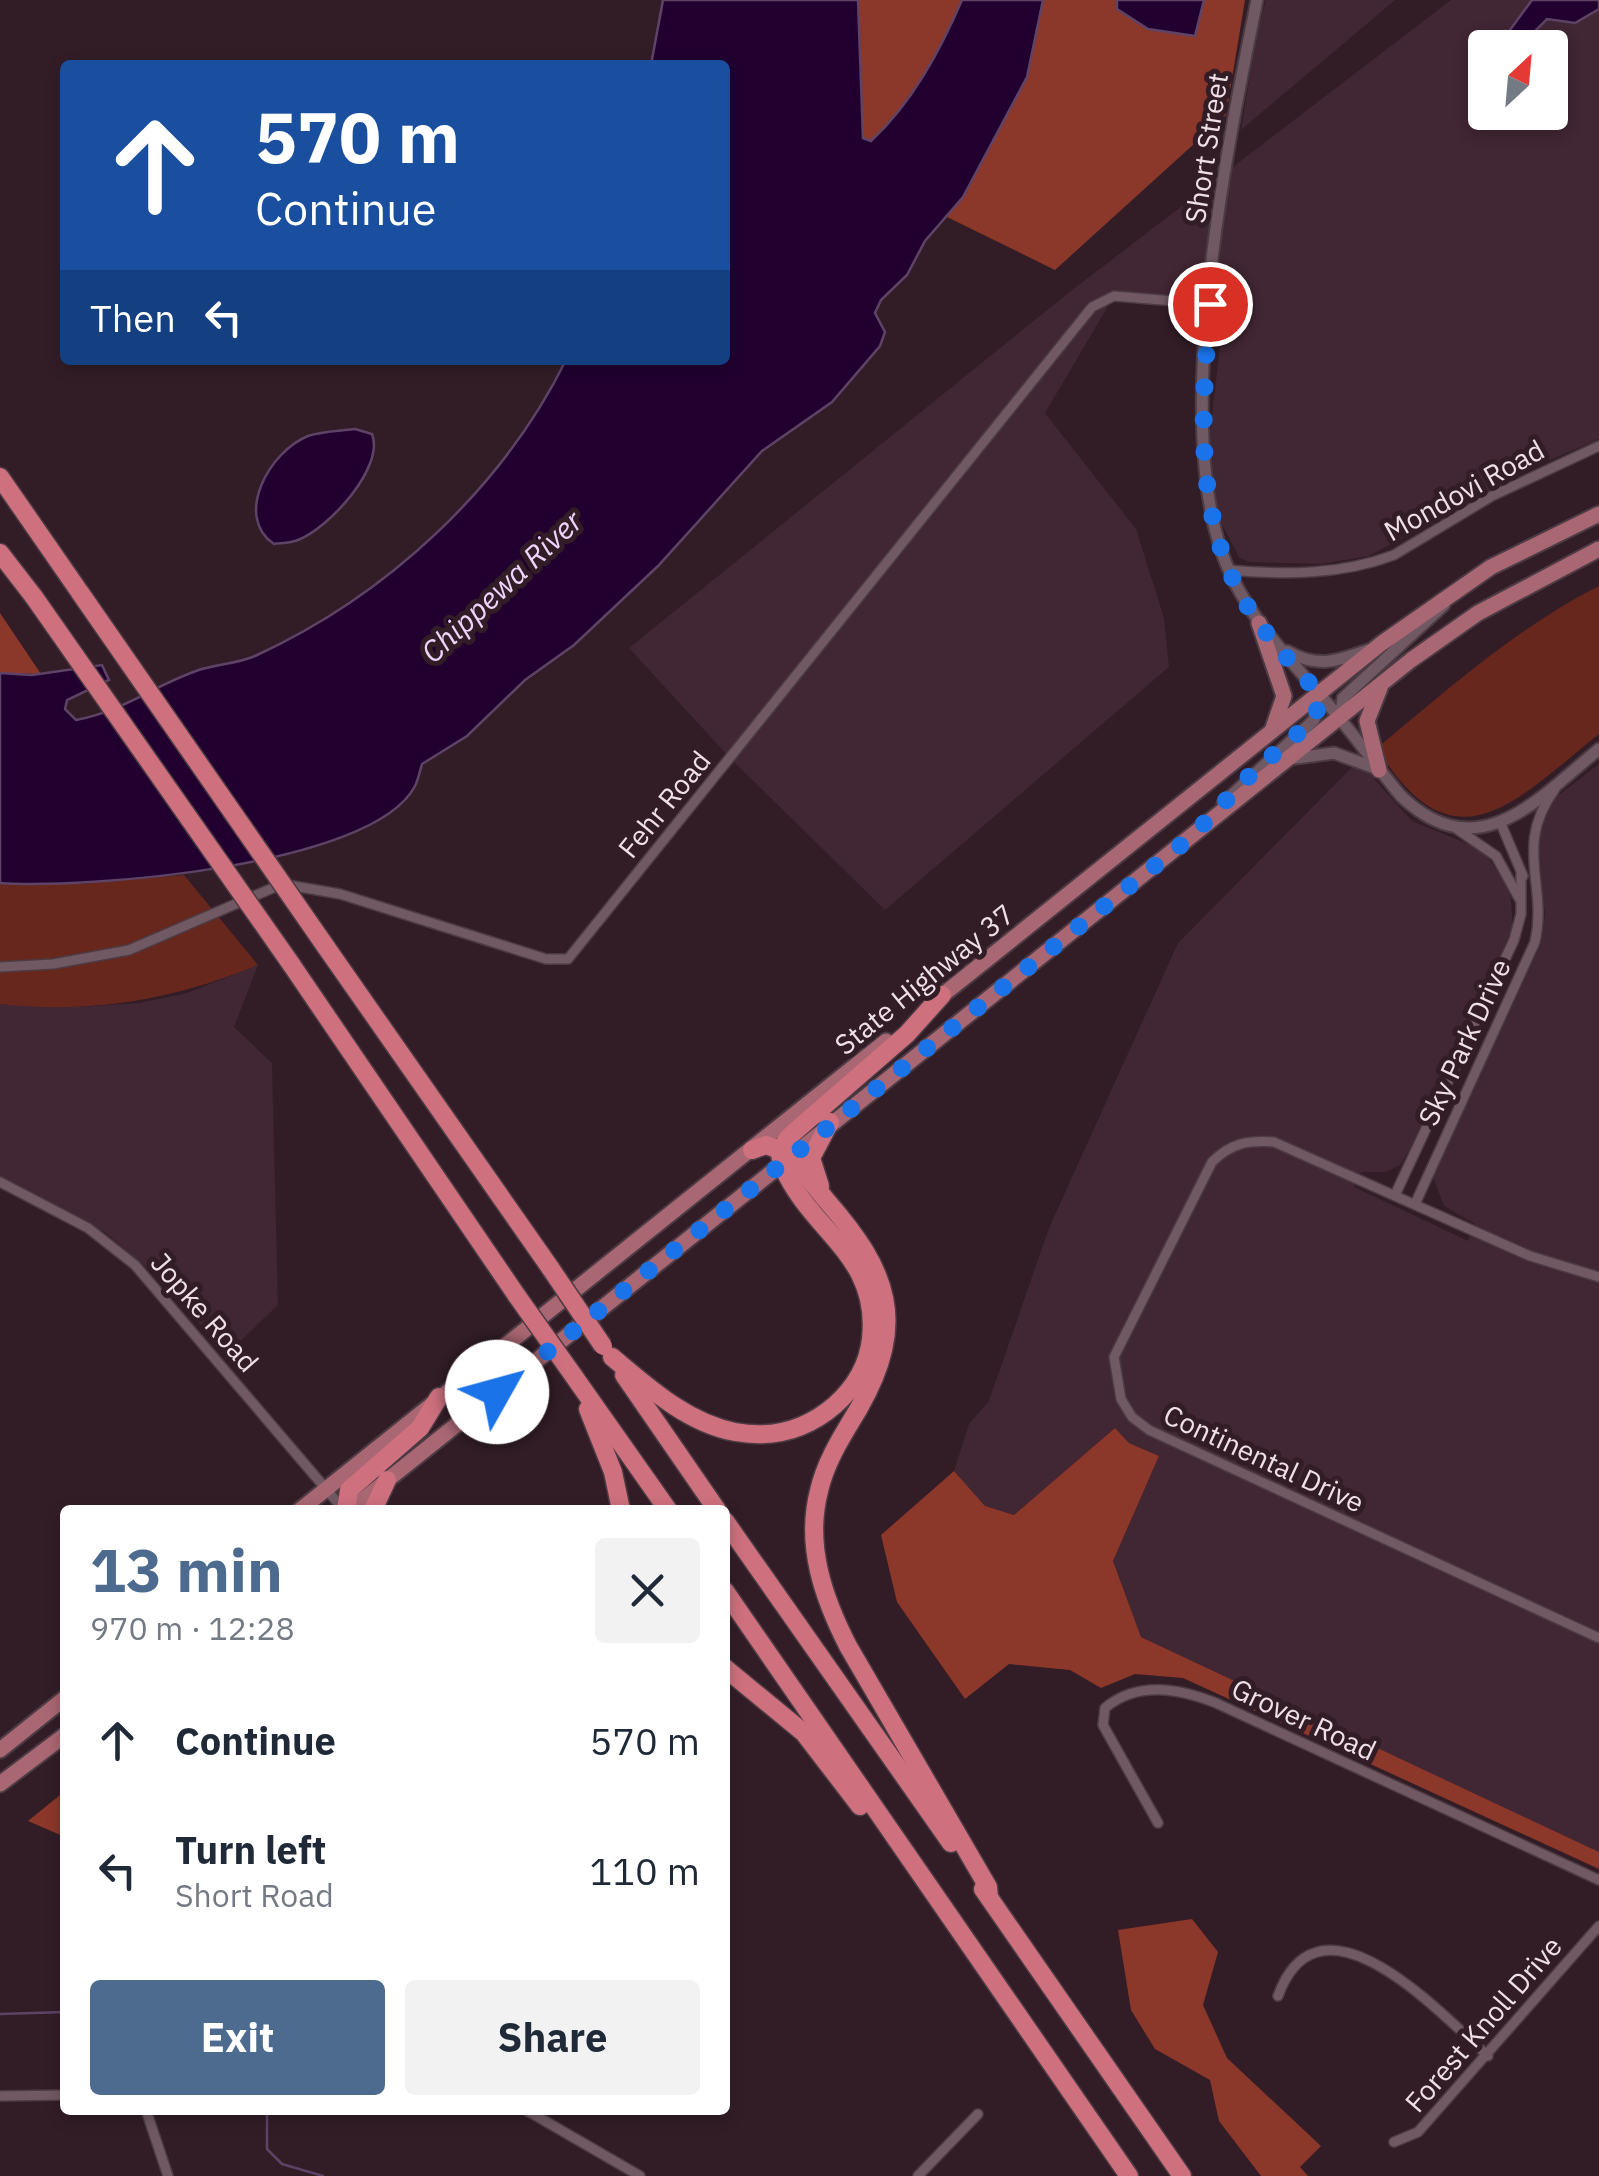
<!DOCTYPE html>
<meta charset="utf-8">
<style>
body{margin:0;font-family:"IBM Plex Sans",sans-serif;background:#f2f2f3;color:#1f2937;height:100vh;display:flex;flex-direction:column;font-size:38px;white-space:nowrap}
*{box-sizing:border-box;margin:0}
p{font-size:32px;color:#747a83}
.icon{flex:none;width:55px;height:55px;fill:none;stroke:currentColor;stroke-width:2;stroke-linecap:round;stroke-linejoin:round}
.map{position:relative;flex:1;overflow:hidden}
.sheet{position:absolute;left:60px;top:1505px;width:670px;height:610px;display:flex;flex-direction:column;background:#fff;border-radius:10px;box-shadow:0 5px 15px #0003}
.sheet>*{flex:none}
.banner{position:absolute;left:60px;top:60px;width:670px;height:305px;border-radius:10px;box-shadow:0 5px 15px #0003;background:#1a4fa0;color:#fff;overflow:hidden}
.needle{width:65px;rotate:26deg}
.buttons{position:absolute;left:1468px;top:30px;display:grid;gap:20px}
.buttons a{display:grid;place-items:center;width:100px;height:100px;border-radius:10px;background:#fff;box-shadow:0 5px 15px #0003;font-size:50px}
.pin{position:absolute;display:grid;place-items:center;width:85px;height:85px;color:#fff;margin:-42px;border:5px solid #fff;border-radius:50%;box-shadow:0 2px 10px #0007}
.me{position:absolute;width:110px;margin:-55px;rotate:52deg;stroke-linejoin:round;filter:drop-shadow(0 0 8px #0008)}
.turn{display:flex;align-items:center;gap:35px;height:210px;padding:0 30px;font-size:45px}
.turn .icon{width:130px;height:130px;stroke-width:2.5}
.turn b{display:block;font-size:70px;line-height:85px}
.then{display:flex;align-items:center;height:95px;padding:0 30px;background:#0003;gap:20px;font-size:38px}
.round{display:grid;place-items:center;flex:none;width:105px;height:105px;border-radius:10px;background:#f2f2f3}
.overview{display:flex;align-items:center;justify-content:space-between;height:170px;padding:0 30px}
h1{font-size:60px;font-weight:800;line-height:75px;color:#4d6b8f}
.primary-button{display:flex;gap:20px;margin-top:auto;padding:20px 30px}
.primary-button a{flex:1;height:115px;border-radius:10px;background:#4d6b8f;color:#fff;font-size:40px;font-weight:800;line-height:115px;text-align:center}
.primary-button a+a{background:#f2f2f3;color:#1f2937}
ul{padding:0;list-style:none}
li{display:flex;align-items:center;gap:30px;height:130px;padding:0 30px}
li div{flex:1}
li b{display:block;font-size:38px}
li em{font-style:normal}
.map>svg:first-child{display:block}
.built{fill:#412633;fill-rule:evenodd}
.green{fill:#67271d}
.forest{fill:#8b372a}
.water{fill:#210030;stroke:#5f4367;stroke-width:2.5}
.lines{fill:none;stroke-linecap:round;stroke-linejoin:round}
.stream{stroke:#5f4367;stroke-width:2.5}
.minor-casing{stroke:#4c3b43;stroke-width:12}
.tertiary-casing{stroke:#4c3b43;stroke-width:15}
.primary-casing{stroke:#4c3b43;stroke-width:19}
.motorway-casing{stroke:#4c3b43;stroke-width:21}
.minor{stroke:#715963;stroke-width:9}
.tertiary{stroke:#715963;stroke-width:11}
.primary{stroke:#a96773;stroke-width:15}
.motorway{stroke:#ce707e;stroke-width:18}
.motorway-bridge-casing{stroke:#4c3b43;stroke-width:21;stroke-linecap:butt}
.motorway-bridge{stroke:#ce707e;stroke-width:18}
.route{stroke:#1a73e8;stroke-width:18;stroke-dasharray:0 32.4}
.labels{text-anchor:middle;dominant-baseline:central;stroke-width:10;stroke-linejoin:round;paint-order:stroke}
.street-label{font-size:28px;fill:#efe0e6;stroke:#321d26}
.water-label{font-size:30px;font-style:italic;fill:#edd4fc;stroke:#321d26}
</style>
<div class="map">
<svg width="1599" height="2176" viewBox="0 0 1599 2176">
<rect width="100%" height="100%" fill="#321d26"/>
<!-- built -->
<g class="built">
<path d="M1266 0H1395L1241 130 1256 38Z"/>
<path d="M1451 0H1599V439L1524 471 1369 556 1321 564 1249 562 1239 557 1217 515 1207 459 1225 302 1114 296 1045 413 1136 529 1164 618 1169 667 885 910 730 758 629 648 1067 294ZM1485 48H1550V112H1485Z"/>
<path d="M1358 761 1412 821 1483 850 1510 889 1513 929 1410 1149 1400 1165 1386 1172H1361L1354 1187 1468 1241 1475 1224 1444 1206 1433 1177 1541 944 1545 913 1534 847 1546 811 1556 797 1599 764V1852L1141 1637 1113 1561 1159 1456 1129 1443 1115 1428 1014 1515 985 1506 954 1471 969 1424 989 1401 1049 1228 1178 943Z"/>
<path d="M258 965 234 1027 272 1063 278 1305 226 1355 163 1282 106 1233 0 1176V1004L78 1007 139 1003 187 993Z"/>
</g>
<!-- green -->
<g class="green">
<path d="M1599 586V734C1515 801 1454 874 1377 748 1448 689 1516 628 1599 586Z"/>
<path d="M184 875 258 965C174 1000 91 1014 0 1004V883L82 884Z"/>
</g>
<!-- forest -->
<g class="forest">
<path d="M858 0H962C940 51 912 103 871 141L863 139Z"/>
<path d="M1043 0H1245L1226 115 1055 270 945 216 963 197 1027 77Z"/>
<path d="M0 613 41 674 0 673Z"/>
<path d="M1115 1428 1129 1443 1159 1456 1113 1561 1141 1637 1599 1852V1869L1183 1678 1135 1674 1101 1688 1070 1670 1009 1664 965 1699 897 1602 881 1535 954 1471 985 1506 1014 1515Z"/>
<path d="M65 1791V1837L28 1821Z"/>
<path d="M1192 1919 1218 1952 1203 2005 1227 2058 1321 2146 1300 2167 1308 2176H1261L1219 2121 1210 2080 1155 2049 1131 2010 1118 1930Z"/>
</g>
<!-- water -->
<g class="water">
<path d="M663 0H858L863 138 871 141C912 103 940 51 962 0H1043L1027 77 963 197 925 241 907 275 881 300 875 313 885 332 880 346 832 402 762 451 658 566 574 645 525 680 467 736 422 764C420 771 418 780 415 786 373 867 84 889 0 883V673L32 675 102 665 109 680 67 700 65 709 76 720C126 710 151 687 196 671 215 664 237 664 255 656 386 596 502 489 566 360H725V65H651Z"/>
<path d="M1117 0H1204L1195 36 1148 29 1117 9Z"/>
<path d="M1532 0H1599V9L1575 23 1547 19 1519 47H1508L1507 34Z"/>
<path d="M355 429 372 434C385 467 329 528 298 540 291 543 282 543 274 544 233 516 270 451 308 436 322 431 340 431 355 429Z"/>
</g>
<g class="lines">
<!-- stream -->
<g class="stream">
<path d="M0 2014 65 2012"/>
<path d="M267 2110V2149L282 2164 323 2176"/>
</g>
<defs>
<g id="minor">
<path d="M1229 570C1285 575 1341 575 1394 555L1492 496 1599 446"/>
<path d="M1501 824 1523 876"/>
<path d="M1454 827 1496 856 1519 898"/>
<path d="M0 967 53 964 129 950 282 884 340 894 546 959H568L1092 307 1114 296 1210 304"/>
<path d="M0 1182 88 1228 135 1265 344 1510"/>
<path d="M1395 1195 1514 940 1521 914V874"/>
<path d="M1415 1204 1535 942C1548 884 1513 846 1555 789"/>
<path d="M1599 1277 1530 1256 1274 1142C1248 1140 1231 1143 1212 1162L1114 1357 1121 1399 1132 1417 1149 1430 1599 1638"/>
<path d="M1158 1823 1103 1725 1105 1708C1137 1681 1178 1688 1216 1703L1599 1880"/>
<path d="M1278 1996C1320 1880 1444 2017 1488 2056"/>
<path d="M0 2096 65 2095"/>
<path d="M146 2110 168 2176"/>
<path d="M526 2110 640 2176"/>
<path d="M1394 2142 1418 2132 1599 1926"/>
<path d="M918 2176 978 2114"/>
</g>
<g id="tertiary">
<path d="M1257 0C1227 148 1164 446 1234 581 1261 634 1304 673 1340 719 1361 744 1380 771 1401 796 1478 870 1538 799 1599 749"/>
<path d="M1287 651C1319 669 1336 661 1368 650"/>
<path d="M1340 718 1343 698 1444 605"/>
<path d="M1289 759 1334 753 1375 768"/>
<path d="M1223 803 1314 720 1319 694"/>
</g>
<g id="primary">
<path d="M1259 623 1284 696 1273 728"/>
<path d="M1379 770 1367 721 1380 688"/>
<path d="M935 1001 1382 643 1491 567 1599 514"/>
<path d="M300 1510 886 1041"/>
<path d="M350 1510 1411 660 1478 613 1599 549"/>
<path d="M0 1750 65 1698"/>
<path d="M0 1784 65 1735"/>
</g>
<g id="motorway">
<path d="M0 477 81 594"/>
<path d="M0 553 34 597"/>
<path d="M326 947 551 1269"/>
<path d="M291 964 517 1296"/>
<path d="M752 1150 766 1145C792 1152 810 1181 827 1201 888 1271 908 1322 859 1408 843 1435 826 1460 819 1491 805 1545 823 1597 848 1646L988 1887 989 1897"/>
<path d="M820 1186 811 1158 830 1122"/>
<path d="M612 1357C648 1387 687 1423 735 1432 773 1439 806 1430 835 1405 854 1388 868 1365 871 1339 880 1255 812 1233 783 1167 777 1153 782 1144 792 1134L907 1034 942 995"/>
<path d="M573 1375 668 1510"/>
<path d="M624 1375 717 1510"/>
<path d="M588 1409 613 1472 621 1510"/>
<path d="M346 1510 349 1490 420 1428 439 1397"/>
<path d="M373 1510 387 1480"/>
<path d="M725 1521 951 1843"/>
<path d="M725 1591 1129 2176"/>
<path d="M725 1668 804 1733 860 1806"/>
<path d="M983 1889 1182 2176"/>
</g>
</defs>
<!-- minor casing -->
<use href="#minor" class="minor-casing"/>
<!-- tertiary casing -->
<use href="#tertiary" class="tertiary-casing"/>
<!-- primary casing -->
<use href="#primary" class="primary-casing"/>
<!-- motorway casing -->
<use href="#motorway" class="motorway-casing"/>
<!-- minor -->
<use href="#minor" class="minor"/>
<!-- tertiary -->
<use href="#tertiary" class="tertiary"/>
<!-- primary -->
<use href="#primary" class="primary"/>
<!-- motorway -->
<use href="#motorway" class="motorway"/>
<defs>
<g id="motorway-bridge">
<path d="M81 594 326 947"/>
<path d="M34 597 291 964"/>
<path d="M551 1269 603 1346"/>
<path d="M517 1296 573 1375"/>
</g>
</defs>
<!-- motorway-bridge casing -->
<use href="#motorway-bridge" class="motorway-bridge-casing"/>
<!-- motorway-bridge -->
<use href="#motorway-bridge" class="motorway-bridge"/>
</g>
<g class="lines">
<!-- route -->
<path class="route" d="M497 1392 1192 836 1254 771 1316 718 1319 694C1299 671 1277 648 1259 623 1190 529 1202 413 1210 304"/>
</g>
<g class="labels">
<!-- street labels -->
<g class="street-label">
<text transform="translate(1206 148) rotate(-81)">Short Street</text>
<text transform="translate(1464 490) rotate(-29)">Mondovi Road</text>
<text transform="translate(664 804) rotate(-51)">Fehr Road</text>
<text transform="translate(924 979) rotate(-39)">State Highway 37</text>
<text transform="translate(1464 1042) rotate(-65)">Sky Park Drive</text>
<text transform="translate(205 1312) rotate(49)">Jopke Road</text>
<text transform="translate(1264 1458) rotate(25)">Continental Drive</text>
<text transform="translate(1304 1719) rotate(25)">Grover Road</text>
<text transform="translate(1483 2024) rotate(-49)">Forest Knoll Drive</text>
</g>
<!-- water labels -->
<g class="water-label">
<text transform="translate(501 586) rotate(-43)">Chippewa River</text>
</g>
</g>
</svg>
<div class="buttons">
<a><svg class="needle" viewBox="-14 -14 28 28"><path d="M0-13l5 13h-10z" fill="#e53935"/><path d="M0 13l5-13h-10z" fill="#747a83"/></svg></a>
</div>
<div class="pin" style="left:1210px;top:304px;background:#d93025"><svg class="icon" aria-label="arrive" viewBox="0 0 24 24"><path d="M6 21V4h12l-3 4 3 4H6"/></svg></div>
<svg class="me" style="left:497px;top:1392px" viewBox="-20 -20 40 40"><circle r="19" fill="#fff"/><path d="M0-13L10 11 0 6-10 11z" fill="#1a73e8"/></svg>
<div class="banner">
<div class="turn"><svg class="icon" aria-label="ahead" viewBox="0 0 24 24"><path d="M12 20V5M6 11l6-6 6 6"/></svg><div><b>570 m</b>Continue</div></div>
<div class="then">Then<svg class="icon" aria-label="left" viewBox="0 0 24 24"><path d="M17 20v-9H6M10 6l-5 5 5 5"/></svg></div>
</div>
<section class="sheet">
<div class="overview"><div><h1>13 min</h1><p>970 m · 12:28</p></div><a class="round"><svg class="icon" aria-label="close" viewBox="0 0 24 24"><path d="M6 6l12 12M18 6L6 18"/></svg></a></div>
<ul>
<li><svg class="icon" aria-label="ahead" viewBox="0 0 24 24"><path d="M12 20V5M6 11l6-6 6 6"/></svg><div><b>Continue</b></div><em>570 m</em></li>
<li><svg class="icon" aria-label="left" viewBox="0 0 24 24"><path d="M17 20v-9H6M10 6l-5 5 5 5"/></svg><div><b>Turn left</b><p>Short Road</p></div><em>110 m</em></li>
</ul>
<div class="primary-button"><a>Exit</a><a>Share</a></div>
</section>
</div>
